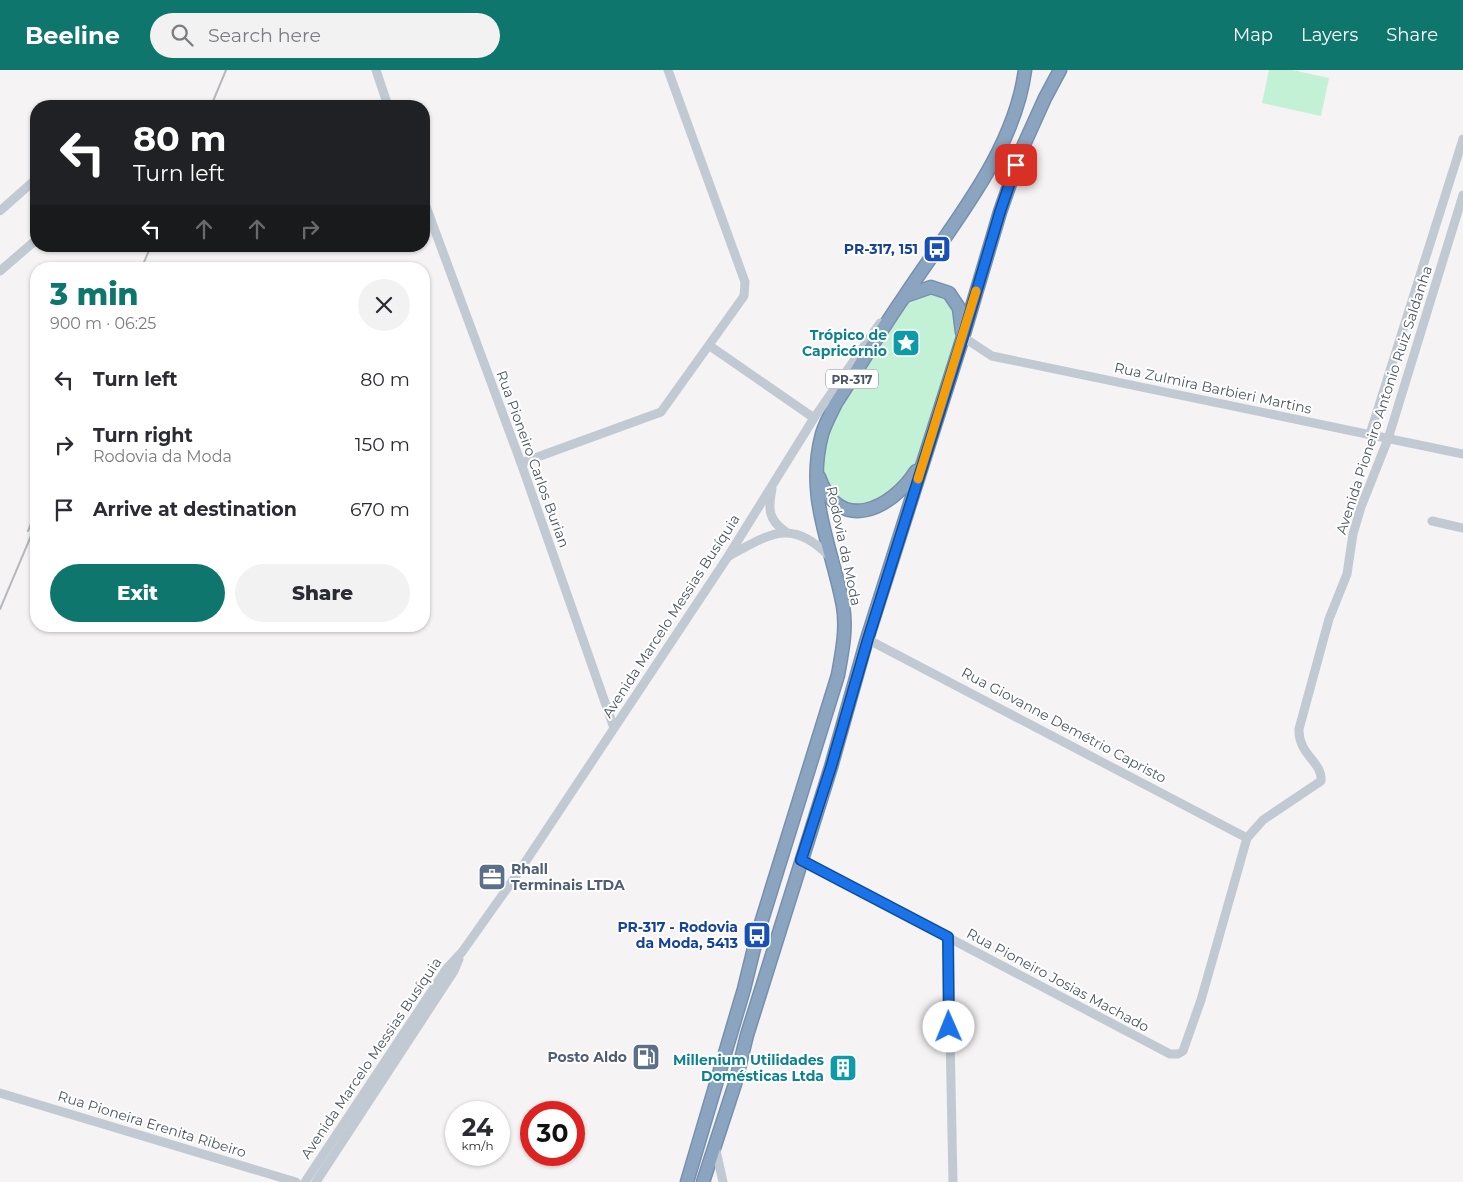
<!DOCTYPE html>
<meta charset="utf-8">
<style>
body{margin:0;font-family:Montserrat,sans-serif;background:#f2f2f3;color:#2b2b33;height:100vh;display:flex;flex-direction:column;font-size:19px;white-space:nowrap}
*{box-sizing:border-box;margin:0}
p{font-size:16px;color:#7c7c81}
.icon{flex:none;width:28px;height:28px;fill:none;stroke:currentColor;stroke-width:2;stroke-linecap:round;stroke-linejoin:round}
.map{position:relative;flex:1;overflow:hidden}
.panel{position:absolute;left:30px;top:192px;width:400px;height:370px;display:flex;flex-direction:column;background:#fff;border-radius:20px;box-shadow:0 1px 4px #0004}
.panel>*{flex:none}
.banner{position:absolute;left:30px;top:30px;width:400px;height:152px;border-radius:20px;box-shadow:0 1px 4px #0004;background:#202124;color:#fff;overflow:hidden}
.speed{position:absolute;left:445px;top:1031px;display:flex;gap:10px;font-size:25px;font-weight:700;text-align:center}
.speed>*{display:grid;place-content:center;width:65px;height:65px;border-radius:50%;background:#fff;box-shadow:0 1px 4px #0004;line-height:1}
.speed small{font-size:12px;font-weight:400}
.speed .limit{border:8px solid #d22;background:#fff;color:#111}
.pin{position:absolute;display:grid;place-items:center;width:42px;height:42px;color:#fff;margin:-21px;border-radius:10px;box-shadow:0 2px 8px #0006}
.me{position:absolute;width:55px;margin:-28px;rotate:359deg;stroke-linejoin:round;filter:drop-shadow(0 0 4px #0008)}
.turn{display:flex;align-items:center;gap:18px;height:105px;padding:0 20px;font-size:22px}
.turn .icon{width:65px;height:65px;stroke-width:2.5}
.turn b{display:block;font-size:35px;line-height:42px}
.lanes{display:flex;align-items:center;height:48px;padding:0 20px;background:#0003;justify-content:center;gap:25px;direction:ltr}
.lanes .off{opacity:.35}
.round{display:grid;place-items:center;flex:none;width:52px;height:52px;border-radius:26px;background:#f2f2f3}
.summary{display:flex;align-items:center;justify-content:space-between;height:85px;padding:0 20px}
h1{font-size:30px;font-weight:800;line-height:38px;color:#0f766e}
.primary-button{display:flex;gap:10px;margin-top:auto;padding:10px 20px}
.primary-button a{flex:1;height:58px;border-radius:30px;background:#0f766e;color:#fff;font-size:20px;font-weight:800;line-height:58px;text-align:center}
.primary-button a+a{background:#f2f2f3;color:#2b2b33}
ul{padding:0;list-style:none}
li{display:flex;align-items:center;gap:15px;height:65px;padding:0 20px}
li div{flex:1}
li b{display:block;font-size:19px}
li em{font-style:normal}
header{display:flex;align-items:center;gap:30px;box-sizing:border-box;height:70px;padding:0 25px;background:#0f766e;color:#fff}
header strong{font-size:24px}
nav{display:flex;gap:28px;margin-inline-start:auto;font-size:18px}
.search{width:350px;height:45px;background:#f2f2f3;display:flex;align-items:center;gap:12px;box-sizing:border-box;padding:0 18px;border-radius:28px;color:#7c7c81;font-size:19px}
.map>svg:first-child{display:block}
.green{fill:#c3f1d5}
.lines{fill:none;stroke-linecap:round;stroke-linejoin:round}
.highway-casing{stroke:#7690ad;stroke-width:15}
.minor{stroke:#c1cad2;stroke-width:9}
.highway{stroke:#8ba5c1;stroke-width:12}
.rail{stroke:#b5b8bd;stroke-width:2}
.route-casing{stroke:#114b97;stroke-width:12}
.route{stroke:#1a73e8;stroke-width:9}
.slow{stroke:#f59e0b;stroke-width:9}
.labels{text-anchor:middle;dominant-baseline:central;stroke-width:4;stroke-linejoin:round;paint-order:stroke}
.shield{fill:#fff;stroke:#808990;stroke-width:1}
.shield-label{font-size:12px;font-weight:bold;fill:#4a5661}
.transit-label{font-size:14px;font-weight:bold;fill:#164399;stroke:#fff;text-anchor:end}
.culture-label{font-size:14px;font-weight:bold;fill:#0d838f;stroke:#fff;text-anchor:end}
.street-label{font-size:14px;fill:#4a5661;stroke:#fff}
.service-label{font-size:14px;font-weight:bold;fill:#4e5e75;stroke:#fff;text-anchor:start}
</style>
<header>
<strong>Beeline</strong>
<div class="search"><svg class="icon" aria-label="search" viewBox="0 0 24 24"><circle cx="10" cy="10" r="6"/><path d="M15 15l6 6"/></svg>Search here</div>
<nav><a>Map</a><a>Layers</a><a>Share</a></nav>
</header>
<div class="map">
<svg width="1463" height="1112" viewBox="0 0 1463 1112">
<rect width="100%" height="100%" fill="#f5f3f3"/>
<!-- green -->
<g class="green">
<path d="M1269 0H1292L1329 8 1321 46 1262 33Z"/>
<path d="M919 220 949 223 963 267 923 390 908 413 860 441 829 428 818 381 822 362 903 227Z"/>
</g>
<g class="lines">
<defs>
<g id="highway">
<path d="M905 226 931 217 949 223 959 238 962 262"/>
<path d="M819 407C839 464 891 440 916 401"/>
<path d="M687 1112 744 919 757 866 838 605C842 582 847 559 843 536 832 476 805 428 822 364 825 354 831 343 836 333 859 298 880 261 904 227 949 158 1014 84 1025 0"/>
<path d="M703 1112 735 1014 747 965 831 697 867 569 963 267 1000 142 1022 79 1045 28 1060 0"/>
</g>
</defs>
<!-- highway casing -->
<use href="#highway" class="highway-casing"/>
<!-- minor -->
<g class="minor">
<path d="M376 0 388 36"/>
<path d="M424 131 521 393 614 658"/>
<path d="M0 141 36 109"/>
<path d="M0 201 36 170"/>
<path d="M963 267 992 286 1463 384"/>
<path d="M710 276 814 348"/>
<path d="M1370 364 1463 69"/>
<path d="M521 393 661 342 744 226 745 212 668 0"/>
<path d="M772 419C768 439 768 450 786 462"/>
<path d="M1432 451 1463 458"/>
<path d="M729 486C769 464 792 447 830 487"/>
<path d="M867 569 1247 768"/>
<path d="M801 790 1170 984H1178L1183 981 1201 930 1247 768 1263 750 1321 711C1323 692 1298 685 1299 659L1329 549 1347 504 1353 464 1361 437 1388 369 1463 125"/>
<path d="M948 867 953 1112"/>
<path d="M0 1023 296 1112"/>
<path d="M715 1076 723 1112"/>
<path d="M305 1112 447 898 462 882 518 803 727 488 814 348 880 253"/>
<path d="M316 1112 454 901 459 889"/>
</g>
<!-- highway -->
<use href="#highway" class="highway"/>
<!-- rail -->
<g class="rail">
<path d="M211 36 226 0"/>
<path d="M141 199 151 176"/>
<path d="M28 461 36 442"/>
<path d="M0 539 36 454"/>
</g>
</g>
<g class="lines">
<defs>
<path id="route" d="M949 957 948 867 801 790 831 697 868 569 963 267 1000 142 1016 95"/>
</defs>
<!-- route casing -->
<use href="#route" class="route-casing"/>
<!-- route -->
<use href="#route" class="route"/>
<!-- slow -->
<path class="slow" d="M918 409 976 221"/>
</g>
<!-- icons -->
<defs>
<symbol id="bus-square" viewBox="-11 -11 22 22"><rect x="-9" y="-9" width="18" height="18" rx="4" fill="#1a4fb4" stroke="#fff"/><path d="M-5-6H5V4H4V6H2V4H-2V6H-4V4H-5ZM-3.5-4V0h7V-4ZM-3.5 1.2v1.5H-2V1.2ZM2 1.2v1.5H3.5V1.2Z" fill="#fff"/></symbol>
<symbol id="sight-square" viewBox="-11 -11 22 22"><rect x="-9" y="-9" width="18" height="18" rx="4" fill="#0f9aa8" stroke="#fff"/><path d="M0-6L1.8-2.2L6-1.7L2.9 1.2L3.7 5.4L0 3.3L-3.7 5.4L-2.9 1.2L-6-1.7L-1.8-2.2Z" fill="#fff"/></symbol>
<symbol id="office-square" viewBox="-11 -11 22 22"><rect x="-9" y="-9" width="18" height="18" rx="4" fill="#5c6f8a" stroke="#fff"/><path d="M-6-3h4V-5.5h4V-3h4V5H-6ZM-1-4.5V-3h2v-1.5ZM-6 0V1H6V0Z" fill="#fff"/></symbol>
<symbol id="fuel-square" viewBox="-11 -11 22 22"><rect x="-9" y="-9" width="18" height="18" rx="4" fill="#5c6f8a" stroke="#fff"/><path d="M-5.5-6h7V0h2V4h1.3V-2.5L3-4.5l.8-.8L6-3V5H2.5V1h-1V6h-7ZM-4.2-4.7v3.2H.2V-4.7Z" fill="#fff"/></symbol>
<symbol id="building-square" viewBox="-11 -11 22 22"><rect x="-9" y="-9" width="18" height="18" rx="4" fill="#0f9aa8" stroke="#fff"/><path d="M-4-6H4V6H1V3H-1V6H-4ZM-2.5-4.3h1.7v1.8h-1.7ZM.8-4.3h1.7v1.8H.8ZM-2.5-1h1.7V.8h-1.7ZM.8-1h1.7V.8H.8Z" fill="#fff"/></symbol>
</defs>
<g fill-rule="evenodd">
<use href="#bus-square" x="921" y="163" width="32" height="32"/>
<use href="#sight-square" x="890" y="257" width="32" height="32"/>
<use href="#office-square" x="476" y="791" width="32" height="32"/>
<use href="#bus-square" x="741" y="849" width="32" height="32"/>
<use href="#fuel-square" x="630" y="971" width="32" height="32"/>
<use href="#building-square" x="827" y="982" width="32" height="32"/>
</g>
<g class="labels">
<!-- shield labels -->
<rect class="shield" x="826" y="299.5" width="52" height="19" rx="4"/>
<g class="shield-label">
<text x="852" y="309">PR-317</text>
</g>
<!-- transit labels -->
<g class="transit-label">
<text x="918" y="179">PR-317, 151</text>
<text x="738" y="857">PR-317 - Rodovia<tspan x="738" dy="16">da Moda, 5413</tspan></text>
</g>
<!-- culture labels -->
<g class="culture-label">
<text x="887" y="265">Trópico de<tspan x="887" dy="16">Capricórnio</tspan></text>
<text x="824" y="990">Millenium Utilidades<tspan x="824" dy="16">Domésticas Ltda</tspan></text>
</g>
<!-- street labels -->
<g class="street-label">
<text transform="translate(1213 318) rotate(12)">Rua Zulmira Barbieri Martins</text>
<text transform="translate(1384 330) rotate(-72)">Avenida Pioneiro Antonio Ruiz Saldanha</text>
<text transform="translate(533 389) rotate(70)">Rua Pioneiro Carlos Burian</text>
<text transform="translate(844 476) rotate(78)">Rodovia da Moda</text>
<text transform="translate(671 546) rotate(-57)">Avenida Marcelo Messias Busíquia</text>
<text transform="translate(1064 655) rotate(28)">Rua Giovanne Demétrio Capristo</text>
<text transform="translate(1058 910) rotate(28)">Rua Pioneiro Josias Machado</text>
<text transform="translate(371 988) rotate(-56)">Avenida Marcelo Messias Busíquia</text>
<text transform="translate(152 1054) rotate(17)">Rua Pioneira Erenita Ribeiro</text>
</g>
<!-- service labels -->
<g class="service-label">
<text x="511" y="799">Rhall<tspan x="511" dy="16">Terminais LTDA</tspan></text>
<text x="627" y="987" text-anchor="end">Posto Aldo</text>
</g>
</g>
</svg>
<div class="speed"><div>24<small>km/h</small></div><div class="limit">30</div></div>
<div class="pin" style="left:1016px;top:95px;background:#d93025"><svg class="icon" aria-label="arrive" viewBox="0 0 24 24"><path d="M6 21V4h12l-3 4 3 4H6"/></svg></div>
<svg class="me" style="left:949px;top:957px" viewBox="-20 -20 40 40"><circle r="19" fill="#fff"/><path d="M0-13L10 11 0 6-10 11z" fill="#1a73e8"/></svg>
<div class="banner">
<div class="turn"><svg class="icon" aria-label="left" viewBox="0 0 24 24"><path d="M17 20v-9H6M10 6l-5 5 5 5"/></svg><div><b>80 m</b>Turn left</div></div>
<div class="lanes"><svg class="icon" aria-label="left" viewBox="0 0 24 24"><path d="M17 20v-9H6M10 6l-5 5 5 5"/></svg><svg class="icon off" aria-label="ahead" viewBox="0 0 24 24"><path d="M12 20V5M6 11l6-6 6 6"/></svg><svg class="icon off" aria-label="ahead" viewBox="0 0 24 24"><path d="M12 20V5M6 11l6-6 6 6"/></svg><svg class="icon off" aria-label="right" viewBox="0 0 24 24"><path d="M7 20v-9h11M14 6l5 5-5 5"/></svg></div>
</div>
<section class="panel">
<div class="summary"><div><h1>3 min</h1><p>900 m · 06:25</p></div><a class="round"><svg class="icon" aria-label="close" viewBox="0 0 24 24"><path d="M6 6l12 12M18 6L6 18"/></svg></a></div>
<ul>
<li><svg class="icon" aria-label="left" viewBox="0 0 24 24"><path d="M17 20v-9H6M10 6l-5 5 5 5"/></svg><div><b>Turn left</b></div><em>80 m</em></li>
<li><svg class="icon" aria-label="right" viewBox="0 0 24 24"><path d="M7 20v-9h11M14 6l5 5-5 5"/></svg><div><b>Turn right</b><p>Rodovia da Moda</p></div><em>150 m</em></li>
<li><svg class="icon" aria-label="arrive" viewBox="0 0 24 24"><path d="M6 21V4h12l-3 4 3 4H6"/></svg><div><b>Arrive at destination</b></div><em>670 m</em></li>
</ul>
<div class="primary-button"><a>Exit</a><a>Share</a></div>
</section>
</div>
